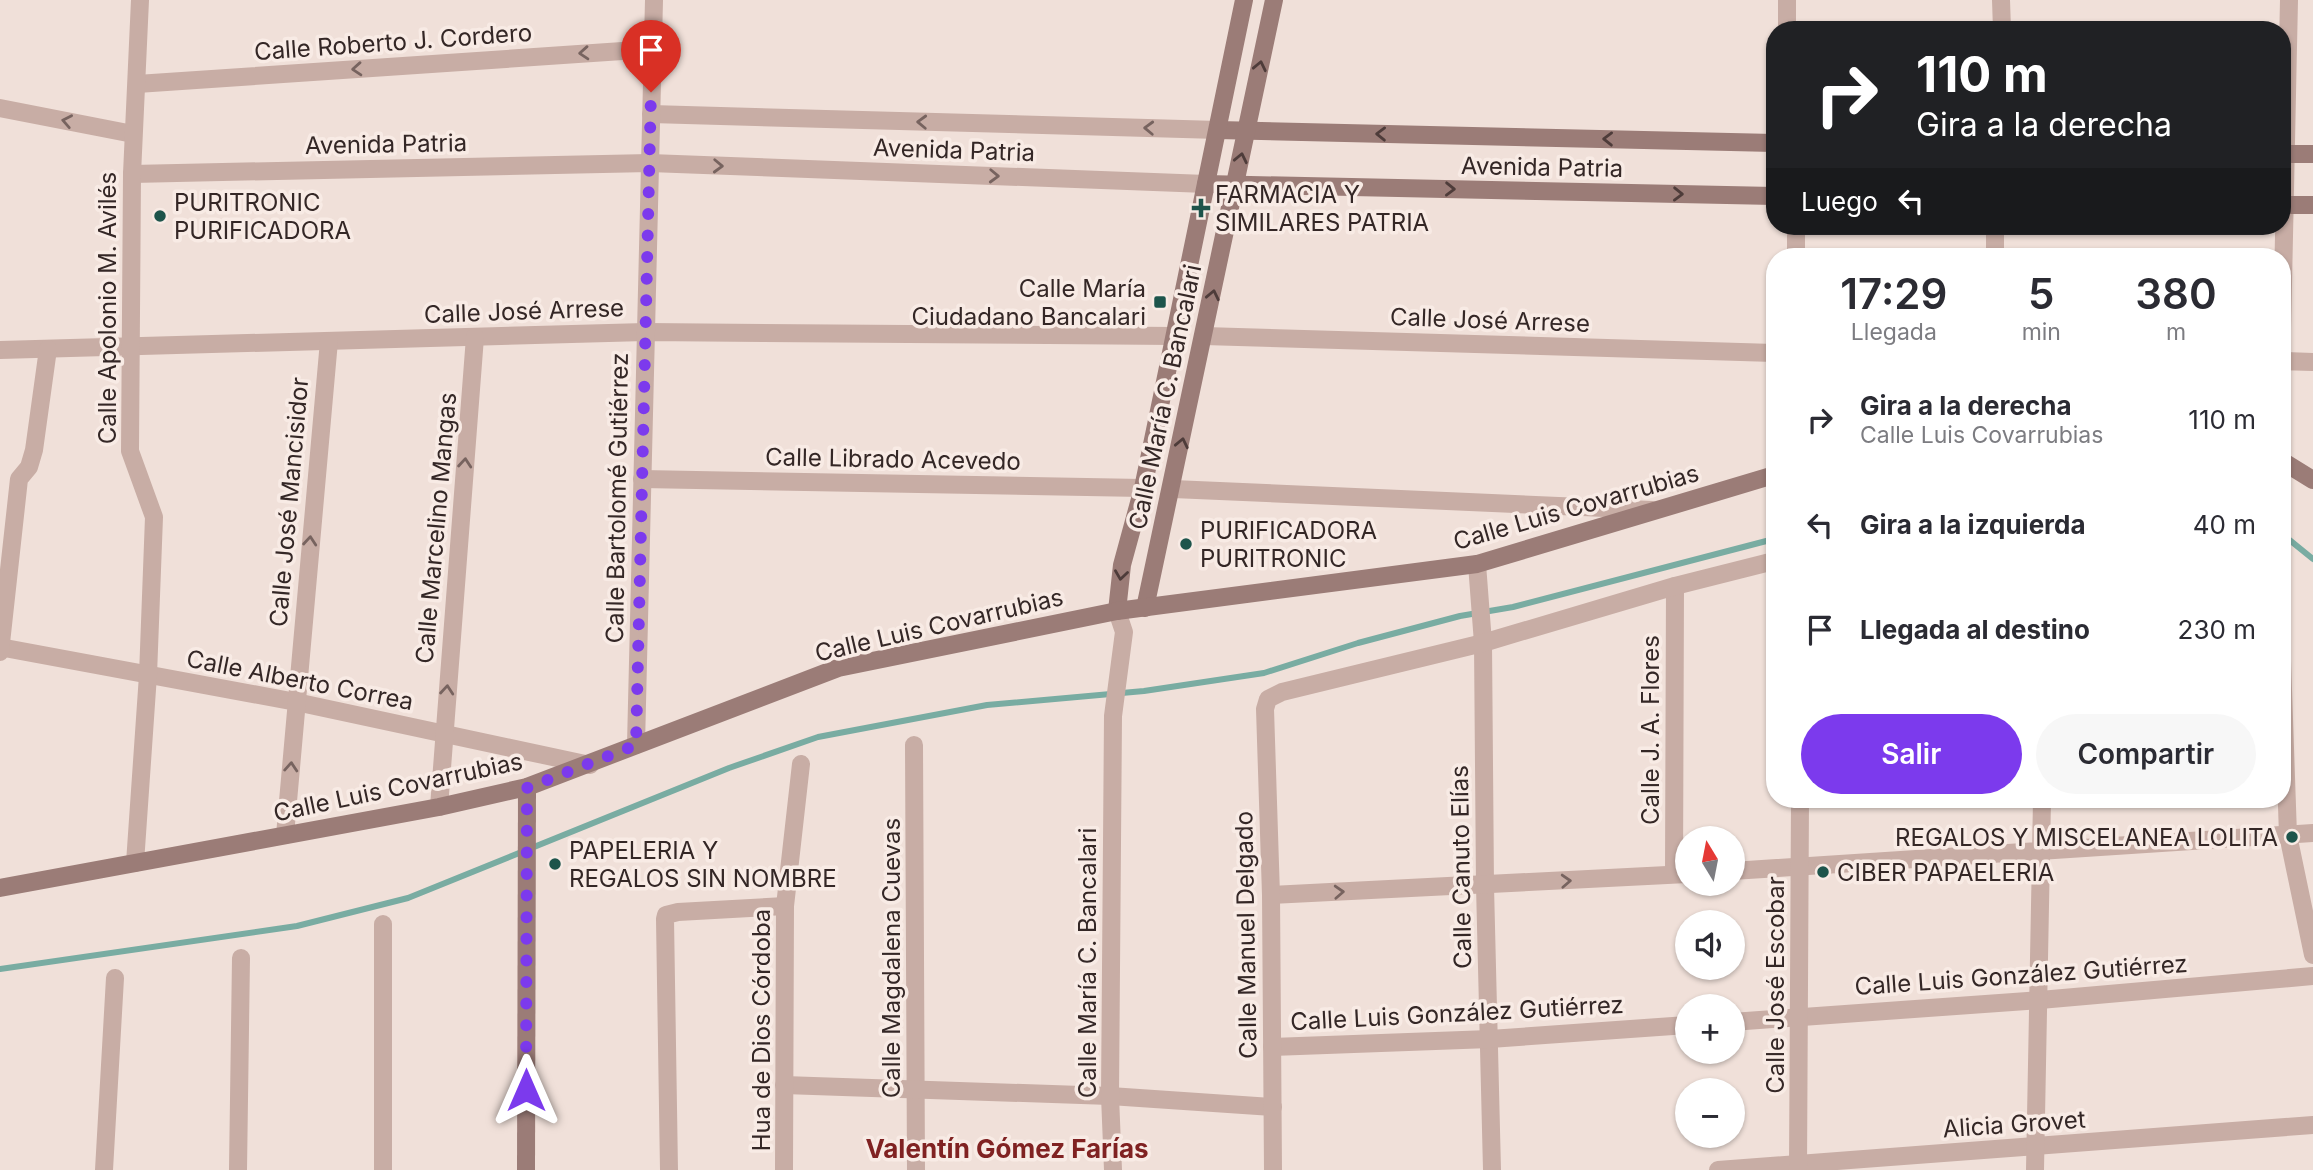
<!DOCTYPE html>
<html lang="es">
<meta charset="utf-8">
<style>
body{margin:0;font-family:Inter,sans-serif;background:#f7f7f7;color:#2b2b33;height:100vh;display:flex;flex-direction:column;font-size:26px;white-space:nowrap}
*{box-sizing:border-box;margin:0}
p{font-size:23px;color:#7c7c81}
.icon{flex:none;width:38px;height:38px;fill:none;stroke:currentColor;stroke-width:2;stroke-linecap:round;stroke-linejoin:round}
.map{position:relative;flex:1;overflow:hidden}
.side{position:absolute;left:1766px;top:248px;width:525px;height:560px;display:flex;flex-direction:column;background:#fff;border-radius:28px;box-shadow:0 2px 5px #0004}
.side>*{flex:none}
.hud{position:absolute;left:1766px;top:21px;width:525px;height:214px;border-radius:28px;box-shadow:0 2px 5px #0004;background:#202124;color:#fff;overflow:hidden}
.needle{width:46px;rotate:350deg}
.buttons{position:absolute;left:1675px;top:826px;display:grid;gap:14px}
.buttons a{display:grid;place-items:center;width:70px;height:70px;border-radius:50%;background:#fff;box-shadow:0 2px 5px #0004;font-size:35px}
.pin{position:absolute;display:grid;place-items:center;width:60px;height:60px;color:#fff;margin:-72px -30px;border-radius:50% 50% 50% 0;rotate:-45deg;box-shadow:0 0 7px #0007}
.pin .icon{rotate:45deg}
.me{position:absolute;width:77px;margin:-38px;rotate:0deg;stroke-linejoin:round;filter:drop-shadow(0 0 5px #0008)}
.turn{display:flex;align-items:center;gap:24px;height:147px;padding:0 35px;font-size:32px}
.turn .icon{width:91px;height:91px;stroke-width:2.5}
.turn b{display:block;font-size:49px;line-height:60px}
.then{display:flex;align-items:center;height:66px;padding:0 35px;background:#0003;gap:14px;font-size:26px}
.eta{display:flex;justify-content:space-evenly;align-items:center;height:119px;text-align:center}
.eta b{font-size:42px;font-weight:600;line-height:49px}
.primary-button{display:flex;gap:14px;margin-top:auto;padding:14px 35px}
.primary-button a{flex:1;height:80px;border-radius:42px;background:#7c3aed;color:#fff;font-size:28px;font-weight:600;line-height:80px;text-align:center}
.primary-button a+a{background:#f7f7f7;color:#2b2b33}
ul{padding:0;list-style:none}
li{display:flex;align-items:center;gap:21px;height:105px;padding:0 35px}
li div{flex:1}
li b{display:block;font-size:26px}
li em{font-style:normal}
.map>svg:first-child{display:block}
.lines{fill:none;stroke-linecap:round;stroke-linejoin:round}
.stream{stroke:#79aca2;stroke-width:6}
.street{stroke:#c8ada5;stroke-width:18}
.secondary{stroke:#9b7c77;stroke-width:18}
.oneway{stroke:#77635f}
.oneway2{stroke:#4e3c3a}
.route{stroke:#7c3aed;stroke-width:12;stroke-dasharray:0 21.6}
.poi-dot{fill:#1d544b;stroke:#f8ebe5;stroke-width:2.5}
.labels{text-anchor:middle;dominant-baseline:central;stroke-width:7;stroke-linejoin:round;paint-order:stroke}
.street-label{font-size:24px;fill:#342726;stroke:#f8ebe5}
.poi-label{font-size:24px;fill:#342726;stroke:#f8ebe5;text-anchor:start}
.neighbourhood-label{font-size:26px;font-weight:bold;fill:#802222;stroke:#f8ebe5}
</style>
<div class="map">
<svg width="2313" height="1170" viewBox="0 0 2313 1170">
<rect width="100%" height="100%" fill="#f0e0d9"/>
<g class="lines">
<!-- stream -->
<g class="stream">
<path d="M2282 534 2313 559"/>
<path d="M0 969 297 926 408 898 729 768 818 737 987 705 1144 691 1264 673 1358 643 1460 616 1513 607 1774 539"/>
</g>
<!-- street -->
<g class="street">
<path d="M1787 0V30"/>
<path d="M2001 0 2002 30"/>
<path d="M137 84 652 49"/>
<path d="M0 108 133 134"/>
<path d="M651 114 1218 130"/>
<path d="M132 174 650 163 1206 184"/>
<path d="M1796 257V226"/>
<path d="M1995 257V226"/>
<path d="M2282 331 2289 0"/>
<path d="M1204 336 1774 353"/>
<path d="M0 350 645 332 1175 336"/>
<path d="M2282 361 2313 362"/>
<path d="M642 479 1143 488"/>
<path d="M1173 489 1652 510"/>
<path d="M1477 564 1483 643 1485 886 1492 1170"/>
<path d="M0 647 296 702 590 765"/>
<path d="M0 652 19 479 29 467 34 450 48 349"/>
<path d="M2282 661 2288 835 2313 955"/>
<path d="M636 745 654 0"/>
<path d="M914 745 916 1170"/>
<path d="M439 807 475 337"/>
<path d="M285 835 329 341"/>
<path d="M135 863 148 675 154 517 130 451 132 174 140 0"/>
<path d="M1732 871 2313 833"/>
<path d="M1674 874 1675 586"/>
<path d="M1271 895 1687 874"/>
<path d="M383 924V1170"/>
<path d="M1732 1022 2040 1000 2313 976"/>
<path d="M1272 1047 1490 1039 1687 1025"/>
<path d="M784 1085 1110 1096 1273 1107"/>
<path d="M104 1170 115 978"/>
<path d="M238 1170 241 958"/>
<path d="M669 1170 665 919 666 915 678 912 785 906"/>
<path d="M784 1170 785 906 801 764"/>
<path d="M1113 1170 1110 1096 1113 716 1124 632 1117 611"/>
<path d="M1273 1170 1271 895 1265 709 1268 699 1282 692 1483 643 1675 586 1774 561"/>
<path d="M1718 1170 2313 1125"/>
<path d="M1798 1170 1800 800"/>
<path d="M2035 1170 2042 800"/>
</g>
<!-- secondary -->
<g class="secondary">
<path d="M1218 130 1774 143"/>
<path d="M2282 154H2313"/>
<path d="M1206 184 1774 196"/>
<path d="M2282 205H2313"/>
<path d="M2282 461 2313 480"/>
<path d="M1145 608 1274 0"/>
<path d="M1117 611 1122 565 1143 488 1244 0"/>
<path d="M0 888 439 807 527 787 838 668 1117 611 1477 564 1774 475"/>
<path d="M526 1170 527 787"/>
</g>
</g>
<!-- one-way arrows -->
<defs><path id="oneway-chevron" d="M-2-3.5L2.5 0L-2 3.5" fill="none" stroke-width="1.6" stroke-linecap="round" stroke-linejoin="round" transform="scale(1.75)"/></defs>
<g class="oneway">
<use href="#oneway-chevron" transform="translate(584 53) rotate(176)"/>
<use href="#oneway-chevron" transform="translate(357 69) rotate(176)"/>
<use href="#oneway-chevron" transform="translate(67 121) rotate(-169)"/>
<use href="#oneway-chevron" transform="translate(922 122) rotate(-178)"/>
<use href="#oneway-chevron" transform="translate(1149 128) rotate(-178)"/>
<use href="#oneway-chevron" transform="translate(718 166) rotate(2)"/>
<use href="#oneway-chevron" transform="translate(994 176) rotate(2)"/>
<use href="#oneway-chevron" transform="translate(465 463) rotate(-85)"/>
<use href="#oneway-chevron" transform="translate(310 541) rotate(-85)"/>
<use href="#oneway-chevron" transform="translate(447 690) rotate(-85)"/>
<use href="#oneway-chevron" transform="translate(291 767) rotate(-86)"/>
<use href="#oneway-chevron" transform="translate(1566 881) rotate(-3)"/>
<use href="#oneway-chevron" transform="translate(1339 892) rotate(-3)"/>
</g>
<g class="oneway2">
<use href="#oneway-chevron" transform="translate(1260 66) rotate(-78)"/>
<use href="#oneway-chevron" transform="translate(1381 134) rotate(-179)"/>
<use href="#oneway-chevron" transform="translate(1608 139) rotate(-179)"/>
<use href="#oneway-chevron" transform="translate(1241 158) rotate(-78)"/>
<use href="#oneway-chevron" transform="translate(1450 189) rotate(1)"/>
<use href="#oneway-chevron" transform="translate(1678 194) rotate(1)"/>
<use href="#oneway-chevron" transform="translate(1213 295) rotate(-78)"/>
<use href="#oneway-chevron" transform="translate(1182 443) rotate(-78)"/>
<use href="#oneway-chevron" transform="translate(1121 575) rotate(98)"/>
</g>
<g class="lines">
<!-- route -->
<path class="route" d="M526 1090 527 788 636 745 651 92"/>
</g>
<!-- markers -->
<g class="poi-dot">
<path d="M1197.5 197.5h7v7h7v7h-7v7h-7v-7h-7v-7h7z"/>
<circle cx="160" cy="216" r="7"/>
<rect x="1153" y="295" width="14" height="14" rx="3.5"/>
<circle cx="1186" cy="544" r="7"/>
<circle cx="2292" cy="837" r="7"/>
<circle cx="555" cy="864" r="7"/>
<circle cx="1823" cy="872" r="7"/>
</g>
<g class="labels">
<!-- street labels -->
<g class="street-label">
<text transform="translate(393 42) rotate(-4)">Calle Roberto J. Cordero</text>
<text transform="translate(386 144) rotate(-1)">Avenida Patria</text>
<text transform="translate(954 150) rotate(2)">Avenida Patria</text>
<text transform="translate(1542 167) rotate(1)">Avenida Patria</text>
<text transform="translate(107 308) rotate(-90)">Calle Apolonio M. Avilés</text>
<text transform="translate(524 311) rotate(-2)">Calle José Arrese</text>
<text transform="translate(1490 320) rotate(2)">Calle José Arrese</text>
<text transform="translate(1165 397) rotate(-78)">Calle María C. Bancalari</text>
<text transform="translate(893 459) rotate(1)">Calle Librado Acevedo</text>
<text transform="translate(617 498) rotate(-89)">Calle Bartolomé Gutiérrez</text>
<text transform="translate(289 502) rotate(-85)">Calle José Mancisidor</text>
<text transform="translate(1576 507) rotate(-16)">Calle Luis Covarrubias</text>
<text transform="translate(436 528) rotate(-85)">Calle Marcelino Mangas</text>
<text transform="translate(939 625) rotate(-13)">Calle Luis Covarrubias</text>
<text transform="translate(300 680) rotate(11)">Calle Alberto Correa</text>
<text transform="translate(1650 730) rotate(-90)">Calle J. A. Flores</text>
<text transform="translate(398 787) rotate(-12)">Calle Luis Covarrubias</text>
<text transform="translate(1461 867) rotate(-91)">Calle Canuto Elías</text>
<text transform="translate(1246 935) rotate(-91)">Calle Manuel Delgado</text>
<text transform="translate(891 958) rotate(-90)">Calle Magdalena Cuevas</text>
<text transform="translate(1087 963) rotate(-90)">Calle María C. Bancalari</text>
<text transform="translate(2021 975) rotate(-4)">Calle Luis González Gutiérrez</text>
<text transform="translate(1775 985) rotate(-90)">Calle José Escobar</text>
<text transform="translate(1457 1013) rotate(-3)">Calle Luis González Gutiérrez</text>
<text transform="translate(761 1030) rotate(-90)">Hua de Dios Córdoba</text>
<text transform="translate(2014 1124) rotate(-4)">Alicia Grovet</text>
</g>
<!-- poi labels -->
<g class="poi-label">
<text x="1215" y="194">FARMACIA Y<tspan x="1215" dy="28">SIMILARES PATRIA</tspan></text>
<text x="174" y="202">PURITRONIC<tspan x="174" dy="28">PURIFICADORA</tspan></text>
<text x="1146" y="288" text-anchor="end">Calle María<tspan x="1146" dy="28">Ciudadano Bancalari</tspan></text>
<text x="1200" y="530">PURIFICADORA<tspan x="1200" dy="28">PURITRONIC</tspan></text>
<text x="2278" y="837" text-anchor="end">REGALOS Y MISCELANEA LOLITA</text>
<text x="569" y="850">PAPELERIA Y<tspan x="569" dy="28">REGALOS SIN NOMBRE</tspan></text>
<text x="1837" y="872">CIBER PAPAELERIA</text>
</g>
<!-- neighbourhood labels -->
<g class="neighbourhood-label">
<text x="1007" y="1148">Valentín Gómez Farías</text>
</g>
</g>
</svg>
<div class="buttons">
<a><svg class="needle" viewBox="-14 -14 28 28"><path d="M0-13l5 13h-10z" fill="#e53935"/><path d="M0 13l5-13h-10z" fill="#7c7c81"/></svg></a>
<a><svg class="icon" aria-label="sound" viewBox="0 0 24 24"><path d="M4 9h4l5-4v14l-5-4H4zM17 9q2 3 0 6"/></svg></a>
<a>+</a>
<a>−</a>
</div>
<div class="pin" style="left:651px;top:92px;background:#d93025"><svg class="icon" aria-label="arrive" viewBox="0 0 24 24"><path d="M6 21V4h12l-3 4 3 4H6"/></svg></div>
<svg class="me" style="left:526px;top:1090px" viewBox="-20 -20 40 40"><path d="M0-17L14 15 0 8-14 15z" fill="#7c3aed" stroke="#fff" stroke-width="4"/></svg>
<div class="hud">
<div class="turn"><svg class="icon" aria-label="right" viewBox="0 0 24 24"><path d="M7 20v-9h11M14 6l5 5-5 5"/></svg><div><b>110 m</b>Gira a la derecha</div></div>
<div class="then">Luego<svg class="icon" aria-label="left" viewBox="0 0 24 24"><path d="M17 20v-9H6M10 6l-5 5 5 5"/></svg></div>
</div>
<section class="side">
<div class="eta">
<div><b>17:29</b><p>Llegada</p></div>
<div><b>5</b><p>min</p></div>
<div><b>380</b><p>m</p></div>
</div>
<ul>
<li><svg class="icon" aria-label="right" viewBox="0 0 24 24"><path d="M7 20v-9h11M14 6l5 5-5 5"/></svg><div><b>Gira a la derecha</b><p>Calle Luis Covarrubias</p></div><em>110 m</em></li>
<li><svg class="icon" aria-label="left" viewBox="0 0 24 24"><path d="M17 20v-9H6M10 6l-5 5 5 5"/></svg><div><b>Gira a la izquierda</b></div><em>40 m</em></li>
<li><svg class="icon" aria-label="arrive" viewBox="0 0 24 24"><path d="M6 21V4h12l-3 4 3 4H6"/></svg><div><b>Llegada al destino</b></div><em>230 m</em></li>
</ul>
<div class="primary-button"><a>Salir</a><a>Compartir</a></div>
</section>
</div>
